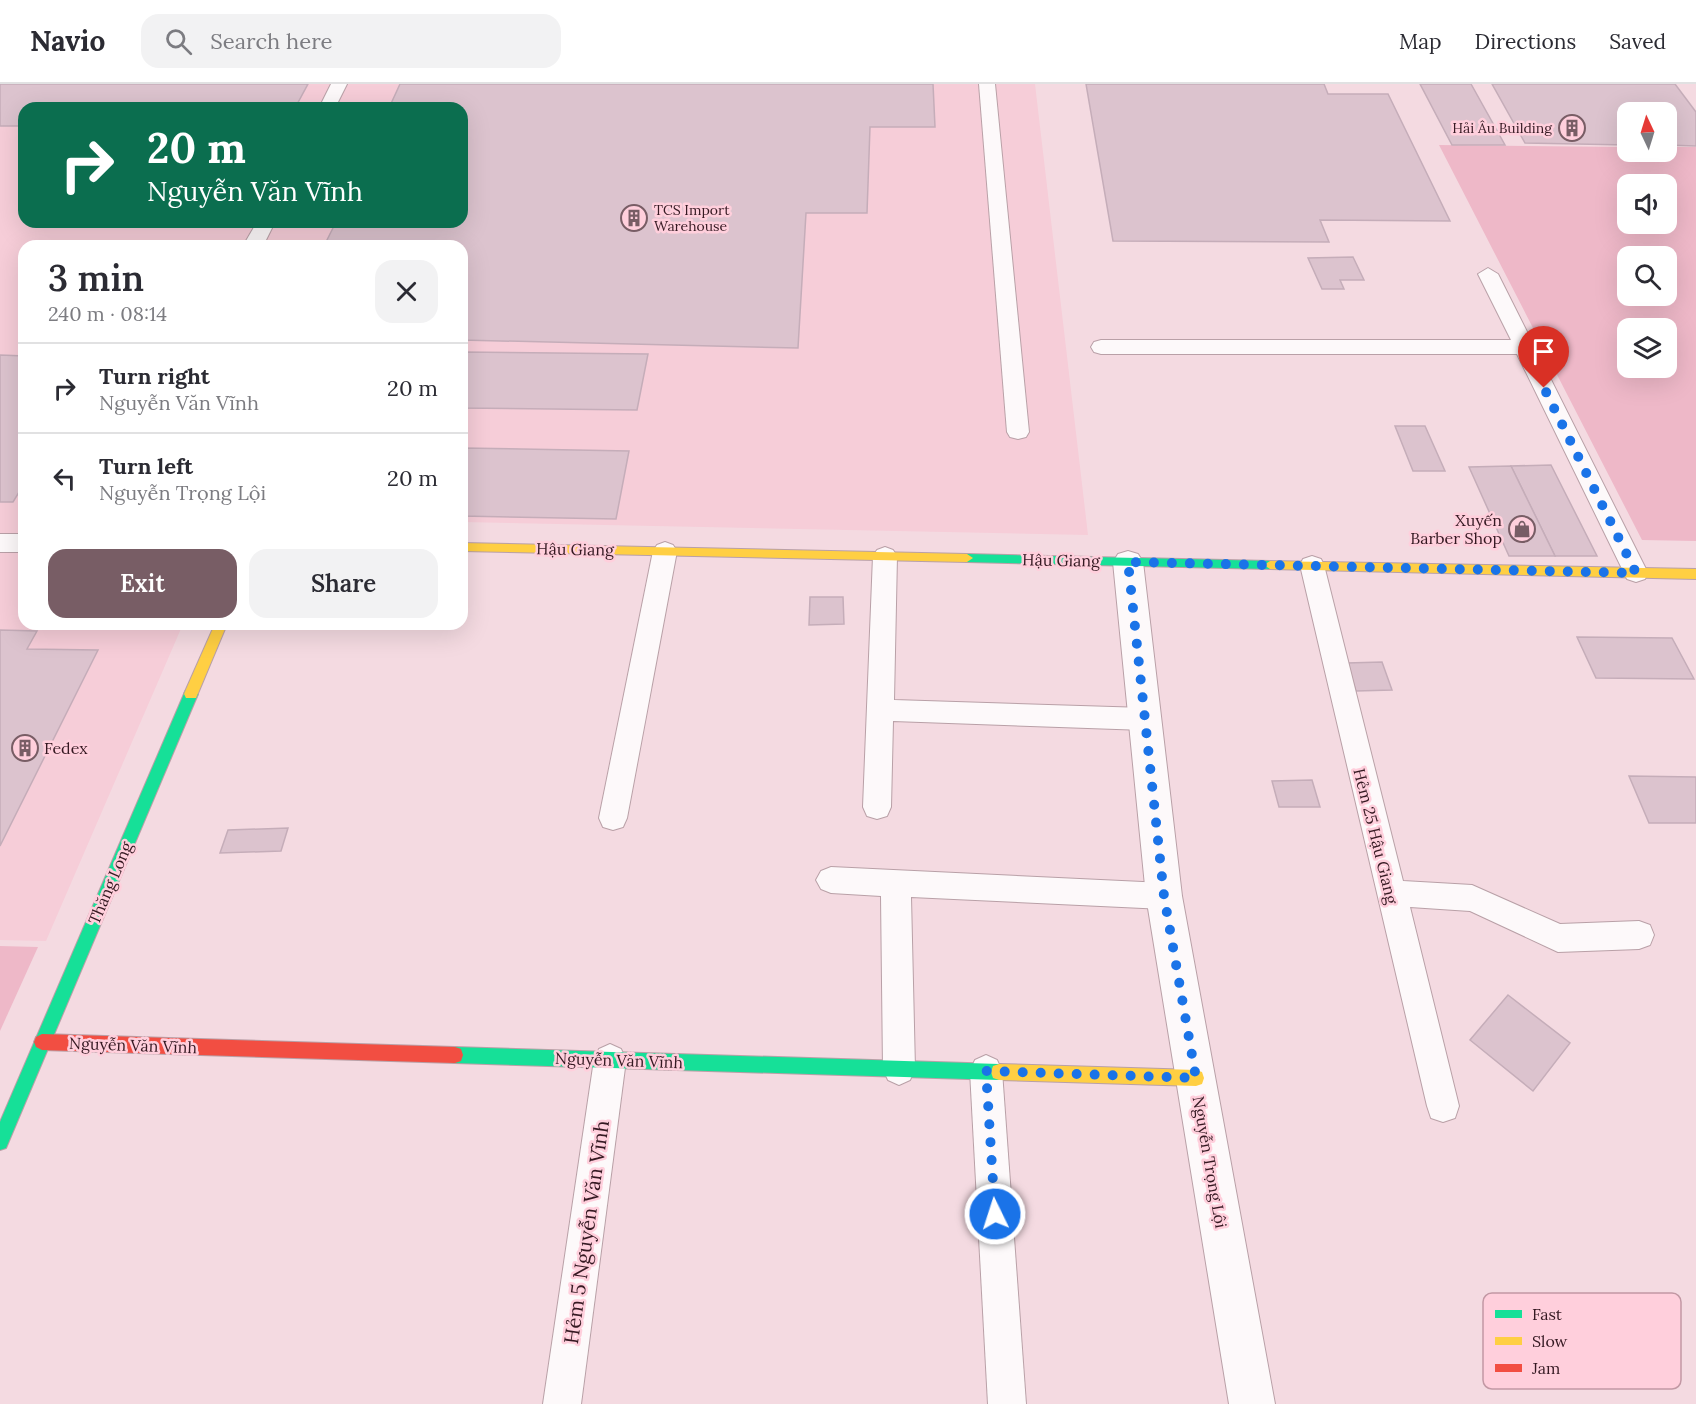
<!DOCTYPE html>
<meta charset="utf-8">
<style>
body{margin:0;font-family:Lora,serif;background:#f2f2f3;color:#2b2b33;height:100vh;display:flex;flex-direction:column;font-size:22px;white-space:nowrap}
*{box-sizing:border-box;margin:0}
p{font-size:20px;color:#7c7c81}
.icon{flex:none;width:33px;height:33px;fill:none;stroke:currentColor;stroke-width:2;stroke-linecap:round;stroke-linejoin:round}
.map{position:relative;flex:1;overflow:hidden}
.sheet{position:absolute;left:18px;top:156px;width:450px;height:390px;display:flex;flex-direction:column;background:#fff;border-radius:18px;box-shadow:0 6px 24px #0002}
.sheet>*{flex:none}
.top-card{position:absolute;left:18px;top:18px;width:450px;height:126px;border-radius:18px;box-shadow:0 6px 24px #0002;background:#0b6e4f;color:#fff;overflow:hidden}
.needle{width:39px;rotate:356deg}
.tools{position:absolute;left:1617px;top:18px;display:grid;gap:12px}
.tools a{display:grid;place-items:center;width:60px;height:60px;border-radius:12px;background:#fff;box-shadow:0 6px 24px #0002;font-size:30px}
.pin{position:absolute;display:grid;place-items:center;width:51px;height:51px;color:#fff;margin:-62px -26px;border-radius:50% 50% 50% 0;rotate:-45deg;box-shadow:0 0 6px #0007}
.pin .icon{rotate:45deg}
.me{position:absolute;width:66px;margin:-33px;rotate:356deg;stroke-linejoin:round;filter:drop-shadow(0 0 4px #0008)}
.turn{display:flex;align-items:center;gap:21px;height:126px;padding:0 30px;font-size:27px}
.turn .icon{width:78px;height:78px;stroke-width:2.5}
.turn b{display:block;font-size:42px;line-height:51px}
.round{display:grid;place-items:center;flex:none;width:63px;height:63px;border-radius:18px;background:#f2f2f3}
.headline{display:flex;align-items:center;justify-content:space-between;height:102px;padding:0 30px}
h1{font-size:36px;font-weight:600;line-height:45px}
.cta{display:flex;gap:12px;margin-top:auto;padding:12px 30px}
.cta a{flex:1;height:69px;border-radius:18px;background:#785d65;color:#fff;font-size:24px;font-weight:600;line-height:69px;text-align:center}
.cta a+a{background:#f2f2f3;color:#2b2b33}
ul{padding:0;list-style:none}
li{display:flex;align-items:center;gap:18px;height:90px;padding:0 30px;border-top:2px solid #e1e1e2}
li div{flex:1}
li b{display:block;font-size:22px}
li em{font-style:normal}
header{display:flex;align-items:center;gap:36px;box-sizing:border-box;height:84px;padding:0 30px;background:#fff;border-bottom:2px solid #e1e1e2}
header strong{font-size:28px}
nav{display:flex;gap:33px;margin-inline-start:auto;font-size:21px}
.search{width:420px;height:54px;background:#f2f2f3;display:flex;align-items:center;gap:15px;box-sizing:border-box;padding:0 21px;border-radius:18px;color:#7c7c81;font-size:22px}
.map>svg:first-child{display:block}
.built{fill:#f6cdd8;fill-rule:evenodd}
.green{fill:#eeb8c8;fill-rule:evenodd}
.building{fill:#dcc3ce;stroke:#c5adb9;stroke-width:1.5}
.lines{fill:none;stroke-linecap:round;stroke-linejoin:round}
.lane-casing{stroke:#b9a0a7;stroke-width:2}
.street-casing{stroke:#b9a0a7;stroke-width:2}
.fast-casing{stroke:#b9a0a7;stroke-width:2}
.slow-casing{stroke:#b9a0a7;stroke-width:2}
.jam-casing{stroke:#b9a0a7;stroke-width:2}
.lane{fill:#fdf9fa;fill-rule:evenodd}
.street{fill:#fdf9fa;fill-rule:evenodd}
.fast{fill:#16e098;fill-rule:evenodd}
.slow{fill:#ffcf43;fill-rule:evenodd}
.jam{fill:#f24e42;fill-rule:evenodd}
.route{stroke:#1a73e8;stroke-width:10;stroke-dasharray:0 18}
.labels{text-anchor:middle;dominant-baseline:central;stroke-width:5;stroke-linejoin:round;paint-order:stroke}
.far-poi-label{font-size:14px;fill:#351922;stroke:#ffcfdc;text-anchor:end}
.poi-label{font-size:16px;fill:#351922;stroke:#ffcfdc;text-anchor:end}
.street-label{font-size:16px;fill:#351922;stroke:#ffcfdc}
.near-street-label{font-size:20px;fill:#351922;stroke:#ffcfdc}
.key{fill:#ffcfdc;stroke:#c298a4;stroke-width:1.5}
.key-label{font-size:16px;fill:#351922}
</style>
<header>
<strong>Navio</strong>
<div class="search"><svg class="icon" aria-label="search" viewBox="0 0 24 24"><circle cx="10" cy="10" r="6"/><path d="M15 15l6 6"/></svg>Search here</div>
<nav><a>Map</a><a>Directions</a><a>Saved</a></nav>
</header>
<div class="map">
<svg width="1696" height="1320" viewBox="0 0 1696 1320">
<rect width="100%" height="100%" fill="#f4dae1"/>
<!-- built -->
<path class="built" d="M0 0H1035L1088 451 462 438V162H24V540H183L46 857 0 856ZM24 24H462V138H24Z"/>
<!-- green -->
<g class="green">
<path d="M1439 61 1627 63 1628 68H1666L1667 63H1696V457L1642 456ZM1628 100H1666V140H1628ZM1628 172H1666V212H1628ZM1628 244H1666V284H1628Z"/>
<path d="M0 862 38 863 0 947Z"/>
</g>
<!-- building -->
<g class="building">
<path d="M0 0H308L295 24H24V42H0Z"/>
<path d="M400 0H933L935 43H870L867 129H806L798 264 462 256V162H324L336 138H462V24H389Z"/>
<path d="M1086 0H1324L1328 10H1388L1450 137 1320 136 1329 158 1113 157Z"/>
<path d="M1420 0H1471L1505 61H1452Z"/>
<path d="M1492 0H1675L1696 28V62L1666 61V28H1628V61L1525 59Z"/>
<path d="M1353 173 1364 196H1340L1344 205H1322L1308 174Z"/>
<path d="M462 268 648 270 637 326 462 324Z"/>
<path d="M0 271 24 272V400L13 418H0Z"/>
<path d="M1395 342H1425L1445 387H1413Z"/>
<path d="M462 364 629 367 616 435 462 432Z"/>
<path d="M1551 381 1597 472H1555L1511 382Z"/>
<path d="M1511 382 1555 472H1509L1469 383Z"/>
<path d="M810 513H843L844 540 809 541Z"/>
<path d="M0 546 37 547 27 565 98 566 0 762Z"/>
<path d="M1577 553 1672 554 1694 595 1596 594Z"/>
<path d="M1382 578 1392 606 1356 607 1347 579Z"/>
<path d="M1629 692 1696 693V739H1649Z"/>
<path d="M1312 696 1320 723H1279L1272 697Z"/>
<path d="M288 744 281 767 220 769 228 746Z"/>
<path d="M1508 911 1570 959 1533 1007 1470 956Z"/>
</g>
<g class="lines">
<defs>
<g id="lane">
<path d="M331 0H347L335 24H319Z"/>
<path d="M979 0H995L1029 348 1026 353 1018 355 1010 353 1007 348Z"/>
<path d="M257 138H275L263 162H243Z"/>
<path d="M1488 184 1498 190 1648 489 1645 495 1636 498 1627 495 1517 270H1101L1094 268 1091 263 1094 258 1101 256H1511L1478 190Z"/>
<rect x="0" y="450" width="24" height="18"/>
<path d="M665 458 673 461 677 467 627 734 623 743 613 746 603 743 599 734 653 467 657 461Z"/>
<path d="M885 463 893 466 897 472 894 616 1145 624 1154 627 1158 635 1154 643 1145 646 893 637 891 723 887 732 877 735 867 732 863 723 873 472 877 466Z"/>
<path d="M1312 472 1321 475 1324 481 1403 797 1472 801 1560 840 1639 837 1650 841 1654 851 1650 861 1639 865 1558 868 1470 827 1410 823 1459 1022 1455 1034 1443 1038 1431 1034 1427 1022 1300 481 1303 475Z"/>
<path d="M831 783 1164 799 1174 803 1179 812 1174 821 1164 825 911 813 915 985 910 996 899 1001 888 996 883 985 881 812 831 809 821 805 816 796 821 787Z"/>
<path d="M610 960 621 965 626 976 581 1320H543L594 976 599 965Z"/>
<path d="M986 971 997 976 1002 987 1026 1320H988L970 987 975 976Z"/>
</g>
<path id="street" d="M1128 467 1138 470 1143 478 1182 812 1275 1320H1229L1146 812 1113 478 1118 470Z"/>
<g id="fast">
<path d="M967 470 1270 477 1276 481 1270 485 967 478 961 474Z"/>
<path d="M191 605 196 606 198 610 6 1064 0 1066V1038L184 610 186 606Z"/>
<path d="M455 963 999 980 1005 982 1007 988 1005 994 999 996 455 979 449 977 447 971 449 965Z"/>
</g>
<g id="slow">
<path d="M462 459 967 470 973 474 967 478 462 467Z"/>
<path d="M1270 477 1696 485V495L1270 485 1264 481Z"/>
<path d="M215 540H227L196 614H186L184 610Z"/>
<path d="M999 980 1196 986 1202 988 1204 994 1202 1000 1196 1002 999 996 993 994 991 988 993 982Z"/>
</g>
<path id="jam" d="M42 950 455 963 461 965 463 971 461 977 455 979 42 966 36 963 34 958 36 953Z"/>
</defs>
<!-- lane casing -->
<use href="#lane" class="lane-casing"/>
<!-- street casing -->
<use href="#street" class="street-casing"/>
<!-- fast casing -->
<use href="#fast" class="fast-casing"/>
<!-- slow casing -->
<use href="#slow" class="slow-casing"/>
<!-- jam casing -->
<use href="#jam" class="jam-casing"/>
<!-- lane -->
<use href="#lane" class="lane"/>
<!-- street -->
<use href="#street" class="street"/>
<!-- fast -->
<use href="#fast" class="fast"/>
<!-- slow -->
<use href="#slow" class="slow"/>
<!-- jam -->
<use href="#jam" class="jam"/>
</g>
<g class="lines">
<!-- route -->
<path class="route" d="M995 1130 986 987 1196 994 1164 812 1128 478 1636 489 1544 304"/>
</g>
<!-- icons -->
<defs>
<symbol id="building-ring" viewBox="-11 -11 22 22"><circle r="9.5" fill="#ffcfdc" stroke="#785d65" stroke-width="1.5"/><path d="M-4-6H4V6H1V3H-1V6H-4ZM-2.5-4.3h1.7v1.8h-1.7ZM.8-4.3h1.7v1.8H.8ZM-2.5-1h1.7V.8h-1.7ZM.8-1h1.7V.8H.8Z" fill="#785d65"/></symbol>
<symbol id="shop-ring" viewBox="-11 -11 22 22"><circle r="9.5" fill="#ffcfdc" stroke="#785d65" stroke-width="1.5"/><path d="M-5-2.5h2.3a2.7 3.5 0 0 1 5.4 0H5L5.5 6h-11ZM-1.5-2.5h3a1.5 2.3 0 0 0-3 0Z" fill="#785d65"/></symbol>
</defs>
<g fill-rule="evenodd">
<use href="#building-ring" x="1557" y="29" width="30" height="30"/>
<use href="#building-ring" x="619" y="119" width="30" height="30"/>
<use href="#shop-ring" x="1507" y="430" width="30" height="30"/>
<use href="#building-ring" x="10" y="649" width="30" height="30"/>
</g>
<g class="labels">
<!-- far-poi labels -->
<g class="far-poi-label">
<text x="1552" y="44">Hải Âu Building</text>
<text x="654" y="126" text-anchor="start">TCS Import<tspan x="654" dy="16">Warehouse</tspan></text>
</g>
<!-- poi labels -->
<g class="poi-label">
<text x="1502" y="436">Xuyến<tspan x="1502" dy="18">Barber Shop</tspan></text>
<text x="44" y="664" text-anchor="start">Fedex</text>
</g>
<!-- street labels -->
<g class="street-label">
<text transform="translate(575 465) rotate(1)">Hậu Giang</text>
<text transform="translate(1061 476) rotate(1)">Hậu Giang</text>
<text transform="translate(1376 752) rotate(76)">Hẻm 25 Hậu Giang</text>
<text transform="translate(110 799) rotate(-67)">Thăng Long</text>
<text transform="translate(133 961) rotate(2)">Nguyễn Văn Vĩnh</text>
<text transform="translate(619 976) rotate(2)">Nguyễn Văn Vĩnh</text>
<text transform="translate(1210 1078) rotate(80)">Nguyễn Trọng Lội</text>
</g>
<!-- near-street labels -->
<g class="near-street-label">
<text transform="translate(586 1148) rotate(-82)">Hẻm 5 Nguyễn Văn Vĩnh</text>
</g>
</g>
<!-- legend -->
<rect x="1483" y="1209" width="198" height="96" rx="9" class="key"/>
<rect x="1495" y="1226" width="27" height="8" fill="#16e098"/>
<rect x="1495" y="1253" width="27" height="8" fill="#ffcf43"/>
<rect x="1495" y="1280" width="27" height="8" fill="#f24e42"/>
<g class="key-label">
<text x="1532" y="1236">Fast</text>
<text x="1532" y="1263">Slow</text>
<text x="1532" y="1290">Jam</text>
</g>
</svg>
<div class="tools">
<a><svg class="needle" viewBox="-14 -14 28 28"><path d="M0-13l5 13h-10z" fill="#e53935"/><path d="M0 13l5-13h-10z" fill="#7c7c81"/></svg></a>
<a><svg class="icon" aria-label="sound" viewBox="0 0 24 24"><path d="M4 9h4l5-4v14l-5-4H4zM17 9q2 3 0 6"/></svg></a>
<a><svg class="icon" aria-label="search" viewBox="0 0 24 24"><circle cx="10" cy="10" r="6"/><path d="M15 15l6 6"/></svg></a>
<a><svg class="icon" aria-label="layers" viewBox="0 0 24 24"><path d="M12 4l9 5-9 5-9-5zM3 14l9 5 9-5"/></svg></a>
</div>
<div class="pin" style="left:1544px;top:304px;background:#d93025"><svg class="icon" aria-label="arrive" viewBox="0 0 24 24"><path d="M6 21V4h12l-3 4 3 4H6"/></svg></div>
<svg class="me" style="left:995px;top:1130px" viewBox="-20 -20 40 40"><circle r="17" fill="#1a73e8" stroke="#fff" stroke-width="3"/><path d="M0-11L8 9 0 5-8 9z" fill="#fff"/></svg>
<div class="top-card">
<div class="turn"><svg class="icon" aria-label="right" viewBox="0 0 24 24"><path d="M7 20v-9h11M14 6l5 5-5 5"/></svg><div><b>20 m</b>Nguyễn Văn Vĩnh</div></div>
</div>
<section class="sheet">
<div class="headline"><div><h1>3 min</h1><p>240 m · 08:14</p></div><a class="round"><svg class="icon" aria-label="close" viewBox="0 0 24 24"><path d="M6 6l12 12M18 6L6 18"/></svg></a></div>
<ul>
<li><svg class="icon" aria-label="right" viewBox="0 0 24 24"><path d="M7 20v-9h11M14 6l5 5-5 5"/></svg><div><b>Turn right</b><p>Nguyễn Văn Vĩnh</p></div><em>20 m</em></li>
<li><svg class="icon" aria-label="left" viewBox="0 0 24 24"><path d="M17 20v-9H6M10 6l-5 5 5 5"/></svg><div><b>Turn left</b><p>Nguyễn Trọng Lội</p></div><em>20 m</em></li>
</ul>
<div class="cta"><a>Exit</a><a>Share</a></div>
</section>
</div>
